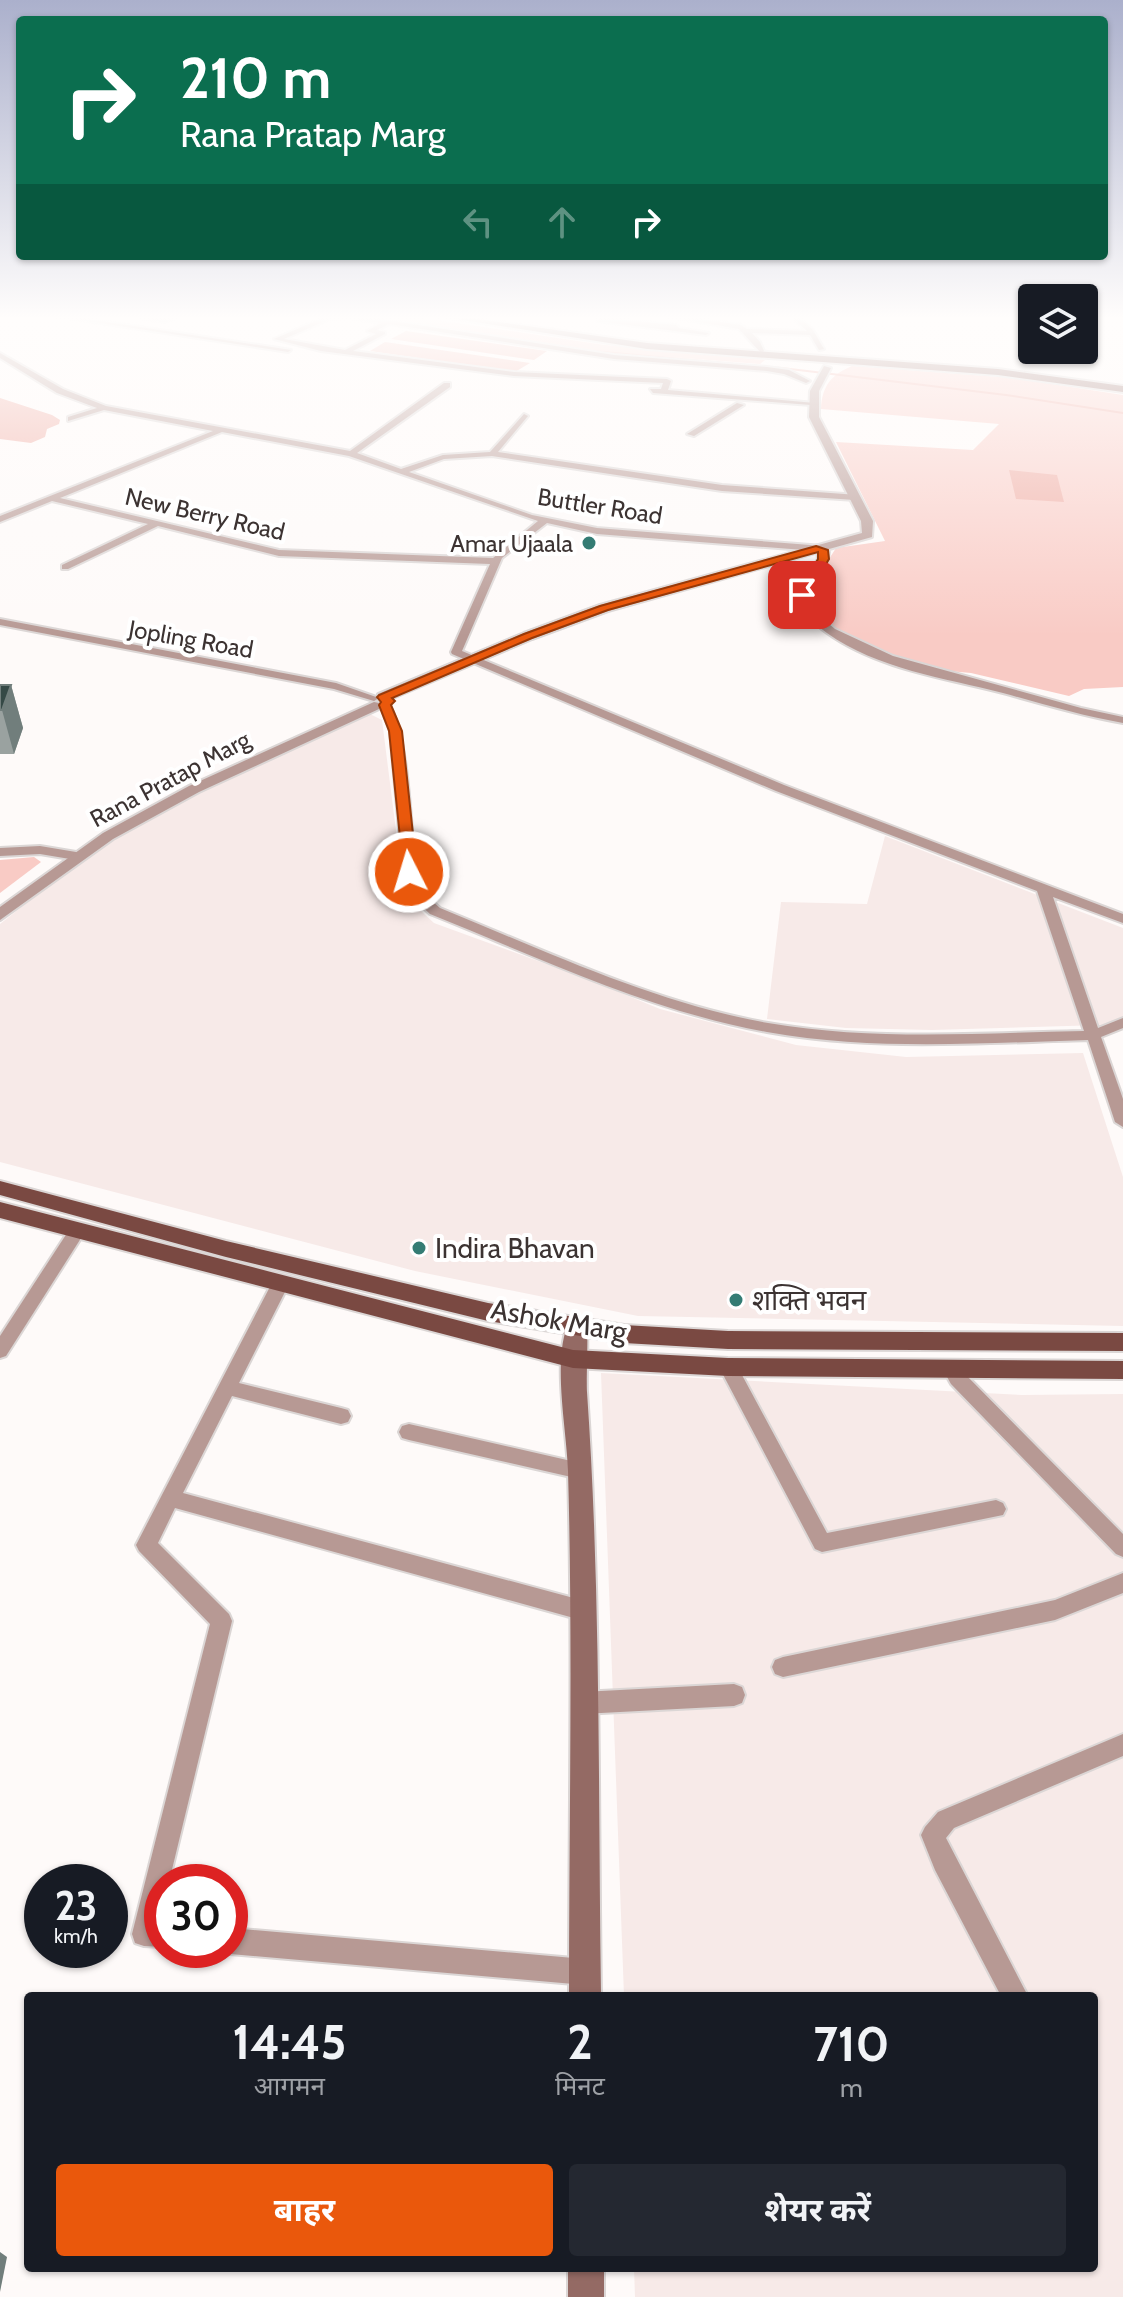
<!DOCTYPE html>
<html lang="hi">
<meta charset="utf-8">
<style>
body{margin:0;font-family:Cabin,"Noto Sans Devanagari",sans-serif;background:#242831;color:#f1f3f6;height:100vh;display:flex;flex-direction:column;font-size:30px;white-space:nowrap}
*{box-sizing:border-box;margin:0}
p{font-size:26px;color:#9ea1a6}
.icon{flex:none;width:44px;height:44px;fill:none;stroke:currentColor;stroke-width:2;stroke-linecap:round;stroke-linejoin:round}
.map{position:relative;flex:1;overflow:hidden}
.drawer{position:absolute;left:24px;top:1992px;width:1074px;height:280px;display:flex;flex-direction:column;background:#171b24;border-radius:8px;box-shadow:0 2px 6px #0004}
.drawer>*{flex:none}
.hud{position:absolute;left:16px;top:16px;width:1092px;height:244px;border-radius:8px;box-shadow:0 2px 6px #0004;background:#0b6e4f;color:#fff;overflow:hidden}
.buttons{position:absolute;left:1018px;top:284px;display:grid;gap:16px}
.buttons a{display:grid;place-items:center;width:80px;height:80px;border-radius:8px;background:#171b24;box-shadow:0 2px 6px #0004;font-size:40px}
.speed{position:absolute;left:24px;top:1864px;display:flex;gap:16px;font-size:40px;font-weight:700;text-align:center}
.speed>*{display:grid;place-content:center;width:104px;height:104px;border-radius:50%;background:#171b24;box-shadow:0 2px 6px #0004;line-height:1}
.speed small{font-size:20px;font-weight:400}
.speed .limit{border:12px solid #d22;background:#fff;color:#111}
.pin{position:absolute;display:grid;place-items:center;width:68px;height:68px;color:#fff;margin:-34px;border-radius:16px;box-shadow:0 4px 12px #0006}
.me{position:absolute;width:88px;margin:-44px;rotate:355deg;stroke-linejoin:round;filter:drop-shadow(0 0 6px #0008)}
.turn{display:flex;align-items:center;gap:28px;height:168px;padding:0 32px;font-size:36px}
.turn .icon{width:104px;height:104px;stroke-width:2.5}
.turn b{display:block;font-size:56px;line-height:68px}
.lanes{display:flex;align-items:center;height:76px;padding:0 32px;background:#0003;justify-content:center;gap:40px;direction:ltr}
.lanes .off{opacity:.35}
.eta{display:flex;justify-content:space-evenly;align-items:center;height:136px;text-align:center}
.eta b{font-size:48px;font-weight:700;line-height:56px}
.primary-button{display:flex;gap:16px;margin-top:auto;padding:16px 32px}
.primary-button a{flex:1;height:92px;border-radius:8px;background:#ea580c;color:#fff;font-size:32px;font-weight:700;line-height:92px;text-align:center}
.primary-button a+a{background:#242831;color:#f1f3f6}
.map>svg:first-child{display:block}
.built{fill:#f7eae8}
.green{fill:#f9cbc5}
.water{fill:#efaba2}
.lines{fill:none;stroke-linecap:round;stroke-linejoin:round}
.stream{stroke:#efaba2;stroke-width:2}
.minor-casing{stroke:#dbd6d5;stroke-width:4}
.tertiary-casing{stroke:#dbd6d5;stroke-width:4}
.secondary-casing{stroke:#dbd6d5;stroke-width:4}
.primary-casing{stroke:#dbd6d5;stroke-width:4}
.minor{fill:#b79994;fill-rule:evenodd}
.tertiary{fill:#b79994;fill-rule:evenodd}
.secondary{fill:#946a64;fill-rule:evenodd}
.primary{fill:#7a4942;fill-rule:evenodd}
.wall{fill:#9aa2a0}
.shaded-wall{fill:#717e7c}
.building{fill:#354946;stroke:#717e7c;stroke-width:2}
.route{fill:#ea580c;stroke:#983908;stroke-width:2}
.poi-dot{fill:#347c74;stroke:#fff;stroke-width:3}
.labels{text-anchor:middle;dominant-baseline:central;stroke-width:8;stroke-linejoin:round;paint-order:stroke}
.far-street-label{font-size:24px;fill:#3c3332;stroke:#fff}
.far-poi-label{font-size:24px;fill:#3c3332;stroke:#fff;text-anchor:end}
.poi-label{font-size:28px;fill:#3c3332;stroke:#fff;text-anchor:start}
.street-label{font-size:28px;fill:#3c3332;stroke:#fff}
</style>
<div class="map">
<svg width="1123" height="2297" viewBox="0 0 1123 2297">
<rect width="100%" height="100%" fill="#fefaf9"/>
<!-- built -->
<g class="built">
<path d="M370 714 382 720 402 878 408 899 434 923 585 978 660 1009 796 1045 906 1057 1083 1053 1123 1177V1326L638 1316 415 1271 0 1162V924L88 854 174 801Z"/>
<path d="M885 836 1123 928V1017L1102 1025 932 1030 846 1028 767 1019 781 902 867 904Z"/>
<path d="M601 1373 1022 1395 1123 1394V2297H635L634 2268H1094V1996H624Z"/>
</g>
<!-- green -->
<g class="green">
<path d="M367 315H403L605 345 765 360 760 364 607 352Z"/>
<path d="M852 366 1013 378 1123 395V687L1084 689 1069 696 971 673 938 670 891 656 843 634 814 611 809 600 810 589 836 548 885 541 836 442 973 450 999 424 821 409C822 386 831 375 852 366Z"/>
<path d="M34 857 41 862 0 893V860Z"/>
</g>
<!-- water -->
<g class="water">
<path d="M406 331 547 351 534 360 391 339Z"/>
<path d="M385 342 530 363 515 372 370 351Z"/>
<path d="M0 398 52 415 60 420 59 424 47 429 45 437 31 443 0 439Z"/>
<path d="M1009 470 1057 475 1064 502 1016 499Z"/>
</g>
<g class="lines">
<!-- stream -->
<path class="stream" d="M359 315 593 351 782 368 1006 395 1123 413"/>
<defs>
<g id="minor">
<path d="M48 315H62L291 350 288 352Z"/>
<path d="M176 315H185L165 322 139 318H165Z"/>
<path d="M353 315 614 355 767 367 789 370 810 381 806 383 784 374 767 371 614 359 389 324 377 330 385 332V334L353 351 514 372 667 379 671 381 668 390 815 403 811 405 653 393 650 389H661L663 383 514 376 321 351 274 339 327 316ZM349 318 381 323 367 331 376 334 345 350 284 339 330 319Z"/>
<path d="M600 315H606L604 318 676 325 679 328 709 333 706 335 597 321Z"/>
<path d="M660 315H674L741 325 747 329 807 331 790 315H797L813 330 824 349 819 350 810 335 752 333 760 342 764 351 761 353 739 329Z"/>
<path d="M0 353 63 389 106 406 350 451 444 383H450V387L357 453 401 469 443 455 490 452 524 414 528 416 498 452 722 485 858 495V499L855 500 722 491 492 456 444 459 409 472 532 515 597 528 823 546 829 552 828 559 807 595 816 613 835 629 893 656 1081 708 1123 717V723C1082 716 1043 704 1003 693 945 678 877 669 827 633 813 623 805 611 797 595L818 559 817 551 597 534 547 523 502 558 462 651 784 785 1123 914V923L1053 897 1098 1028 1123 1018V1028L1101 1037 1123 1099V1127L1115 1122 1088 1040C981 1043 873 1051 767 1032 650 1011 540 958 430 914L410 895 403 872 390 731 380 705 385 702C408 714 412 842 415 872L423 893 440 908C546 951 654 1003 768 1023 872 1041 979 1033 1084 1031L1037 891 776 791 452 654 451 652 490 564 279 556 158 526 68 569H62V565L148 524 52 501 0 522V516L213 431 104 410 68 421V417L97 408 57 393 0 358ZM222 432 349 456 538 521 493 558 279 550 60 498Z"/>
<path d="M737 403 744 405 694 436 687 434Z"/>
<path d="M0 619 336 683 379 698 374 701 334 689 0 625Z"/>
<path d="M40 846 76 852 82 856 76 860 40 854 0 856V848Z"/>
<path d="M77 1225 83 1227 85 1231 83 1235 6 1356 0 1358V1336L71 1227Z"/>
<path d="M280 1277 286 1279 289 1284 239 1383 341 1408 348 1410 351 1416 348 1422 341 1424 232 1396 183 1493 581 1600 589 1603 592 1610 589 1617 581 1620 175 1508 158 1543 229 1614 232 1621 169 1882H162L159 1922 162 1923V1947L144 1946 135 1943 132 1934 210 1624 139 1551 136 1545 274 1279Z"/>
<path d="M728 1360 735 1362 827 1533 996 1500 1003 1503 1006 1509 1003 1515 822 1552 815 1549 719 1367 721 1362Z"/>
<path d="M951 1361 958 1363 965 1374 1123 1534V1557L1116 1554 951 1384 942 1368 944 1363Z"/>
<path d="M409 1424 580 1463 587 1465 590 1471 587 1477 580 1479 409 1440 402 1438 399 1432 402 1426Z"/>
<path d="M1123 1573V1593L1055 1620 783 1677 775 1674 772 1667 775 1660 783 1657 1055 1600Z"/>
<path d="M734 1684 742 1687 745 1695 742 1703 734 1706 582 1714 574 1711 571 1703 574 1695 582 1692Z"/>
<path d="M1123 1734V1756L954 1828 946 1838 1028 1996H1001L935 1870 921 1835 925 1827 938 1812Z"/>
<path d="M230 1928 585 1959 594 1963 598 1972 594 1981 585 1985 230 1954 222 1950H230Z"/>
</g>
<g id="tertiary">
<path d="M824 366 831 368 819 391V417L873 521 872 537 608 611 532 639 388 700H378V694L524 633 600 605 862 533 861 521 809 417 810 391Z"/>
<path d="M374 702 379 703V709L199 792 113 839 0 920V907L103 833 189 786Z"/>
</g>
<g id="secondary">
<path d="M431 315H450L647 343 998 369 1123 386V392L998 375 647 349Z"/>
<path d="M578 1317 586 1320C589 1326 586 1378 587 1392 601 1592 598 1795 601 1996H569C569 1821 573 1646 568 1471 567 1430 551 1356 570 1320Z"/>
<rect x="568" y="2268" width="36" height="29"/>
</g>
<g id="primary">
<path d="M0 1181 226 1241 488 1303 624 1325 728 1331 1123 1333V1351L728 1349 624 1343 488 1321 226 1257 0 1195Z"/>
<path d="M0 1202 573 1350 728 1358 1123 1361V1379L728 1376 573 1368 0 1218Z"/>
</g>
</defs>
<!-- minor casing -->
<use href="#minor" class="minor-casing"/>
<!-- tertiary casing -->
<use href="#tertiary" class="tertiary-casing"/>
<!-- secondary casing -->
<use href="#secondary" class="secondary-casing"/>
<!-- primary casing -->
<use href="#primary" class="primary-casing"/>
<!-- minor -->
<use href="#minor" class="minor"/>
<!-- tertiary -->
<use href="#tertiary" class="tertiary"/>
<!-- secondary -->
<use href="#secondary" class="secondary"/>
<!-- primary -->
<use href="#primary" class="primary"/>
</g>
<!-- wall -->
<path class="wall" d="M0 685H11L23 728 14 754H0Z"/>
<!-- shaded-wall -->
<g class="shaded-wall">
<path d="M11 685 23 728 14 754 2 710Z"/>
<path d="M0 2252 7 2257 0 2292Z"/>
</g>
<!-- building -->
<path class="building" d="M0 685H11L2 710H0Z"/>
<!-- sky -->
<linearGradient id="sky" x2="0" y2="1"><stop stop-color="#abb0cc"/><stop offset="0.5" stop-color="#fffdfc"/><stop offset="1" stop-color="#fffdfc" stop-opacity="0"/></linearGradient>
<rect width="1123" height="636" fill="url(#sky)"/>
<!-- route -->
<path class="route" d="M816 546 828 550 829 559 806 598 797 595 818 559V552L608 610 532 638 392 698 395 701 391 705 402 731 417 872 414 876H404L389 731 379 705 381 702 377 697 379 695 524 634 600 606Z"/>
<!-- markers -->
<g class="poi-dot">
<circle cx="589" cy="543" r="8"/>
<circle cx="419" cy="1248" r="8"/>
<circle cx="736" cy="1300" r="8"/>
</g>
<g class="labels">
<!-- far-street labels -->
<g class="far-street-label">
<text transform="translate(600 506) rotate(9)">Buttler Road</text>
<text transform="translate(205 514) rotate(13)">New Berry Road</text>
<text transform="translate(191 639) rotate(10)">Jopling Road</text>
<text transform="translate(170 779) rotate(-28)">Rana Pratap Marg</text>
</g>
<!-- far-poi labels -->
<g class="far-poi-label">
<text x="573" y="543">Amar Ujaala</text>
</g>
<!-- poi labels -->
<g class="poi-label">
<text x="435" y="1248">Indira Bhavan</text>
<text x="752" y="1300">शक्ति भवन</text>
</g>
<!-- street labels -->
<g class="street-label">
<text transform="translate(559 1320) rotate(10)">Ashok Marg</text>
</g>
</g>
</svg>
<div class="buttons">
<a><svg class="icon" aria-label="layers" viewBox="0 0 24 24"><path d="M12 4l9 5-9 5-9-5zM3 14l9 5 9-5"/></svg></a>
</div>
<div class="speed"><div>23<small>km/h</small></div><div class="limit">30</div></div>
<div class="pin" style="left:802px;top:595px;background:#d93025"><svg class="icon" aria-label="arrive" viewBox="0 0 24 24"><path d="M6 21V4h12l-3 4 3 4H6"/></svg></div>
<svg class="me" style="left:409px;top:872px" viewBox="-20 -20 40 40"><circle r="17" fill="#ea580c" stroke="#fff" stroke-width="3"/><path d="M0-11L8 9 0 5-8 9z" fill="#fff"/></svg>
<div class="hud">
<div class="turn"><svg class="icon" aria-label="right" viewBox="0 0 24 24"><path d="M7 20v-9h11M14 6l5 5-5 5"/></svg><div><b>210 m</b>Rana Pratap Marg</div></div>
<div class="lanes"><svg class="icon off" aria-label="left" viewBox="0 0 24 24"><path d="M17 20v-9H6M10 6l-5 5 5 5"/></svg><svg class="icon off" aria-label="ahead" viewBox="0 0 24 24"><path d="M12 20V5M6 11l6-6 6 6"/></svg><svg class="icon" aria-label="right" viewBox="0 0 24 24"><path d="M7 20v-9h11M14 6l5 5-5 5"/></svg></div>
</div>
<section class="drawer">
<div class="eta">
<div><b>14:45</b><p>आगमन</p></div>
<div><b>2</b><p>मिनट</p></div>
<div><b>710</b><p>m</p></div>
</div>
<div class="primary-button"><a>बाहर</a><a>शेयर करें</a></div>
</section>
</div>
